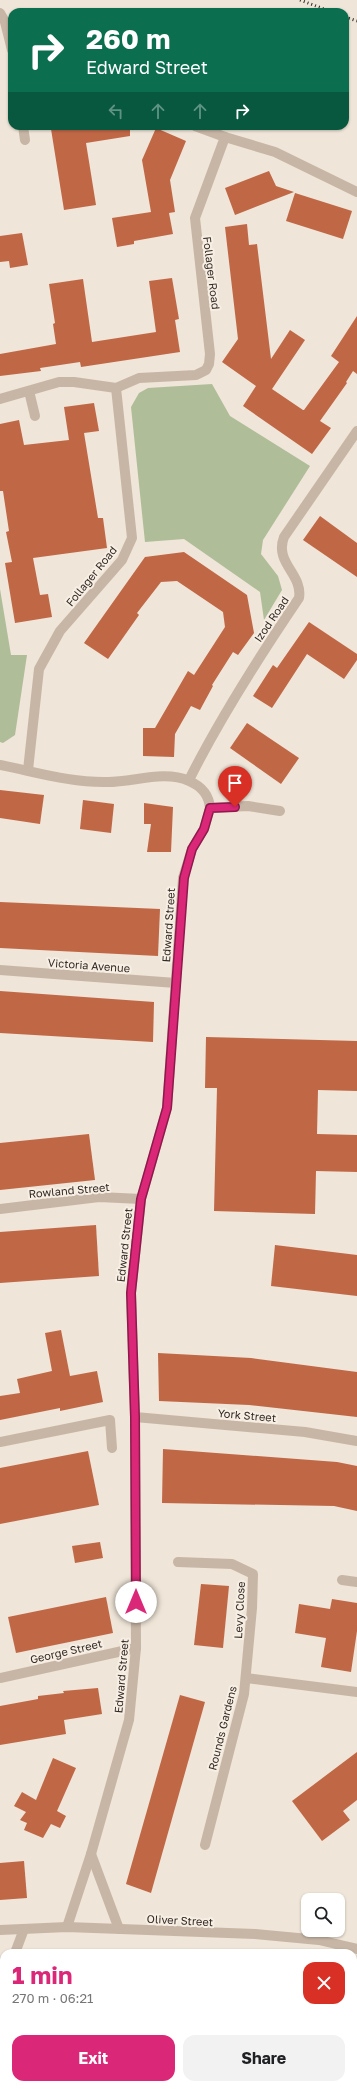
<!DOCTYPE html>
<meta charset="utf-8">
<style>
body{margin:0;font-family:"Golos Text",sans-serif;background:#f2f2f2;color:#202124;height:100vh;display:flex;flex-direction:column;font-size:15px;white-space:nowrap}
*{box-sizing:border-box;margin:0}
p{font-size:13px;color:#757577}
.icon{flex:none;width:22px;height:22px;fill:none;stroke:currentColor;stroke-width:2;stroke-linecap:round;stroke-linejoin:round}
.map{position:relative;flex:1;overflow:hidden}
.side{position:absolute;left:0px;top:1949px;width:357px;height:140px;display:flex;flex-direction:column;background:#fff;border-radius:12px 12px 0 0;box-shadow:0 1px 3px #0004}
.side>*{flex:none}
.guide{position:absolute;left:8px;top:8px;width:341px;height:122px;border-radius:12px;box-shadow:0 1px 3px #0004;background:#0b6e4f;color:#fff;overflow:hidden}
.buttons{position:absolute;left:301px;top:1893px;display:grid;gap:8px}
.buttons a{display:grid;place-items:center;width:44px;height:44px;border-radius:8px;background:#fff;box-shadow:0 1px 3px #0004;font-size:20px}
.pin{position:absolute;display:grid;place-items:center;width:34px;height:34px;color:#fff;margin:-41px -17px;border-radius:50% 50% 50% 0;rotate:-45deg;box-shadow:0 0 4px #0007}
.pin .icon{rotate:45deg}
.me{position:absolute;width:44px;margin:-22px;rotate:0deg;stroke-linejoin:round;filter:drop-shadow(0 0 3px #0008)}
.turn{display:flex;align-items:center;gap:14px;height:84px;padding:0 12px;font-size:18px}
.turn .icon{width:52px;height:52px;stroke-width:2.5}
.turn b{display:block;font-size:28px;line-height:34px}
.lanes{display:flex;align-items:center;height:38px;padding:0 12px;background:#0003;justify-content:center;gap:20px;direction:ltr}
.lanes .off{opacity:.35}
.round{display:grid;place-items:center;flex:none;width:42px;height:42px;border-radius:12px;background:#f2f2f2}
.overview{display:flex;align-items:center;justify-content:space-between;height:68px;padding:0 12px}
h1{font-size:24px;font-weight:700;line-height:30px;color:#db2777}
.button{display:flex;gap:8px;margin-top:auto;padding:8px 12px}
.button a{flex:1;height:46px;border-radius:12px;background:#db2777;color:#fff;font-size:16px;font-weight:700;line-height:46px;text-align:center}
.button a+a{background:#f2f2f2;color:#202124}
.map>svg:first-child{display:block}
.green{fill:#b0bd99}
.building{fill:#c06746}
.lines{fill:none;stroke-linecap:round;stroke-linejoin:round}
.minor{stroke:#c7b6a5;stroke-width:10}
.rail{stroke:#332a26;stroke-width:3;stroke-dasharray:1 3;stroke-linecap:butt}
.route-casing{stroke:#8e194d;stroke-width:10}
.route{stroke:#db2777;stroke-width:7}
.labels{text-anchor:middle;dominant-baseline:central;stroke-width:4;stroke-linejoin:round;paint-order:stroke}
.street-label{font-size:11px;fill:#332a26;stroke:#f8efe4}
</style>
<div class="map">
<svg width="357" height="2089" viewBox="0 0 357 2089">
<rect width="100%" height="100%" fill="#efe5d8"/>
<!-- green -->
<g class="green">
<path d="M212 384 230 416 310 466 263 540 261 554 278 576 282 590 264 620 260 592 184 539 145 542 131 407 139 393 148 388Z"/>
<path d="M0 589 11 655H27L15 735 3 743 0 742Z"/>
</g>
<!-- building -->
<g class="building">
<path d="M68 126H130V136L86 143 96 205 64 210 51 129Z"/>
<path d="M156 128 186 141 170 180 175 212 169 213 173 234 134 241V244L117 247 112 218 151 212 142 160Z"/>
<path d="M269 171 276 186 294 192 235 215 225 188Z"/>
<path d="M295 193 352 211 343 239 286 221Z"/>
<path d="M247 224 249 245 257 244 271 359 290 330 305 340 272 389 303 410H304L339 362 331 356 357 316V374L353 371 346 382 347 383 320 421 331 428 312 454 243 406 256 386 222 362 238 339 225 227Z"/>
<path d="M22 233 28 265 10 268 9 261 0 262V236Z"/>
<path d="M172 278 179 319 175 320 180 352 81 367 80 362 40 368 41 371 0 376V354L56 344 53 324 55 323 49 284 83 279 92 342 156 332 149 281Z"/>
<path d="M94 403 99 431 84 433 98 518H103L107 548 33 558 40 595 48 594 52 617 15 623 5 563 12 562 6 532 9 531 3 491H0V424L19 420 24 445 69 440 64 407Z"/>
<path d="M320 516 357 543V577L303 540Z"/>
<path d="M184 552 247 595 254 633 238 655 233 652 212 685 213 686 200 710 191 706 175 734 174 757 143 756V728H155L188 671 194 675 225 627 223 612 177 581 161 582 137 613 139 615 108 659 84 643 145 557Z"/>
<path d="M309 622 357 654V660L344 679 307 654 272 708 253 696 273 665 277 668Z"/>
<path d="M247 723 299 758 281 784 230 748Z"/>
<path d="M0 790 44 795 40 824 0 818Z"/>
<path d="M83 800 114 804 111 833 80 829Z"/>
<path d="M144 803 173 807 171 852H147L151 824H144Z"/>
<path d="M0 902 160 909 158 956 0 948Z"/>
<path d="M0 991 154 1002 153 1042 0 1033Z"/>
<path d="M206 1037 357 1041V1091L318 1090 317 1134 357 1135V1172L316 1171 315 1214 214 1211 217 1088H205Z"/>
<path d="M89 1134 95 1180 0 1190V1143Z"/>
<path d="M96 1225 99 1276 0 1283V1232Z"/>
<path d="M275 1245 357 1255V1296L271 1286Z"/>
<path d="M61 1330 70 1376 97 1371 103 1402 60 1411V1408L0 1420V1396L20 1393 17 1379 52 1371 45 1333Z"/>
<path d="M158 1353 251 1358 357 1372V1417L249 1405 159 1401Z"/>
<path d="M163 1449 337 1462 357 1466V1511L334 1506 162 1503Z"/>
<path d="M88 1451 99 1505 0 1524V1468Z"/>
<path d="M100 1542 103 1558 75 1563 72 1546Z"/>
<path d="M201 1584 229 1586 223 1648 194 1645Z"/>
<path d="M106 1597 113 1633 16 1653 8 1617Z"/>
<path d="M332 1599 357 1603V1631L351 1672 321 1667 326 1638 295 1633 299 1604 330 1609Z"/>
<path d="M98 1688 102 1714 64 1720 66 1734 0 1745V1706L38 1699V1696L64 1693 63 1691Z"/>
<path d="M180 1695 205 1702 151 1893 126 1884Z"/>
<path d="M357 1752V1800L343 1811 350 1820 322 1841 292 1801Z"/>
<path d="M53 1758 76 1768 57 1811 66 1816 60 1828 51 1824 43 1838 24 1830 27 1823 20 1820 26 1812 14 1806 22 1792 36 1800Z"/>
<path d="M24 1861 27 1898 0 1900V1863Z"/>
</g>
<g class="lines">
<!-- minor -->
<g class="minor">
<path d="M0 13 5 22 12 50"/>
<path d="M23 126 25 140"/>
<path d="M225 137 275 152 357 192"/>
<path d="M116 388 139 378 196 375 206 370 209 364 210 354 195 218 225 137 195 126"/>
<path d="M29 391 35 416"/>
<path d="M0 399 59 382H74L116 388 132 538 122 560 60 631 39 669 28 770"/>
<path d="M0 765C36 772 71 783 108 782 134 782 164 770 189 781 201 786 209 795 210 808"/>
<path d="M189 780C221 716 259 657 299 598 303 574 274 563 284 537L357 431"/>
<path d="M0 970 176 983"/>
<path d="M0 1209 99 1197 141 1199"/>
<path d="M135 1417 305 1432 357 1441"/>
<path d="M0 1442 110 1420 112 1448"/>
<path d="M178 1562 232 1564 253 1574 252 1608 244 1694 205 1845"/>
<path d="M342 1580 357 1582"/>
<path d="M0 1678 136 1648"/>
<path d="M246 1678 357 1692"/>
<path d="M91 1854 119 1929"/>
<path d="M67 1927 91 1854 129 1720 136 1648 135 1417 131 1293 141 1199 167 1108 183 878 192 849 204 829 210 808 248 806 280 811"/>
<path d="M0 1930 67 1927 255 1934 319 1940 357 1949"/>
<path d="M15 1953 24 1929"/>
<path d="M0 1991 4 1981"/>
</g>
<!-- rail -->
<g class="rail">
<path d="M300 0 332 12"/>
<path d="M345 17 357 21"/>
</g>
</g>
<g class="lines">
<defs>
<path id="route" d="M136 1602 135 1417 131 1293 141 1199 167 1108 184 878 192 849 204 829 210 808 235 807"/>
</defs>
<!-- route casing -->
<use href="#route" class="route-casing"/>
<!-- route -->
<use href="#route" class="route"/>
</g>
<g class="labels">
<!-- street labels -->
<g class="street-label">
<text transform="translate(212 273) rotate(83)">Follager Road</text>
<text transform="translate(91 576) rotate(-51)">Follager Road</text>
<text transform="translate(271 619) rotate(-56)">Izod Road</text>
<text transform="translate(168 925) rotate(-86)">Edward Street</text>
<text transform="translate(89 965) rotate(4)">Victoria Avenue</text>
<text transform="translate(69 1190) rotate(-5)">Rowland Street</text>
<text transform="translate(124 1245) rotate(-84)">Edward Street</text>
<text transform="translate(247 1415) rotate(5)">York Street</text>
<text transform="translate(239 1610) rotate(-87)">Levy Close</text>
<text transform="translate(66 1651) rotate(-13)">George Street</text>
<text transform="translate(121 1676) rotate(-85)">Edward Street</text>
<text transform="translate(222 1728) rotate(-76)">Rounds Gardens</text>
<text transform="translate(180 1920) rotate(3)">Oliver Street</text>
</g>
</g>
</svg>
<div class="buttons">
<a><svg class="icon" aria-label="search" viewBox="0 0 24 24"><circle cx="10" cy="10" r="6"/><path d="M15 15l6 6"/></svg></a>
</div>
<div class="pin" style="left:235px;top:807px;background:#d93025"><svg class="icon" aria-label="arrive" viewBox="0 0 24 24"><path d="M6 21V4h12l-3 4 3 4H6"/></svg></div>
<svg class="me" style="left:136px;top:1602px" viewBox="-20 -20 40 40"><circle r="19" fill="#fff"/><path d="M0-13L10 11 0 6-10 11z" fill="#db2777"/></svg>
<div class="guide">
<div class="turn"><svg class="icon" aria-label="right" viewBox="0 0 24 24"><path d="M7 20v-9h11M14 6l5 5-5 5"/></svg><div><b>260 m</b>Edward Street</div></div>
<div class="lanes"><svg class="icon off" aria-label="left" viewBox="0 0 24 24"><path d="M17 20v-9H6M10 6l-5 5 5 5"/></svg><svg class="icon off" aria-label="ahead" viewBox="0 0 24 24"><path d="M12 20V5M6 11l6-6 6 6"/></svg><svg class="icon off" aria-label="ahead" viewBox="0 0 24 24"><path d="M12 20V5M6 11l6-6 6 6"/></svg><svg class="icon" aria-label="right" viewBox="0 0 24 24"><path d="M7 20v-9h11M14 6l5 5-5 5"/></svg></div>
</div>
<section class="side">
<div class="overview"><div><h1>1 min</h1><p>270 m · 06:21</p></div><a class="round" style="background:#d93025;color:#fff"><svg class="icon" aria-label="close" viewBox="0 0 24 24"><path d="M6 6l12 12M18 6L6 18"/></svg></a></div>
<div class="button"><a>Exit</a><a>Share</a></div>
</section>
</div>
